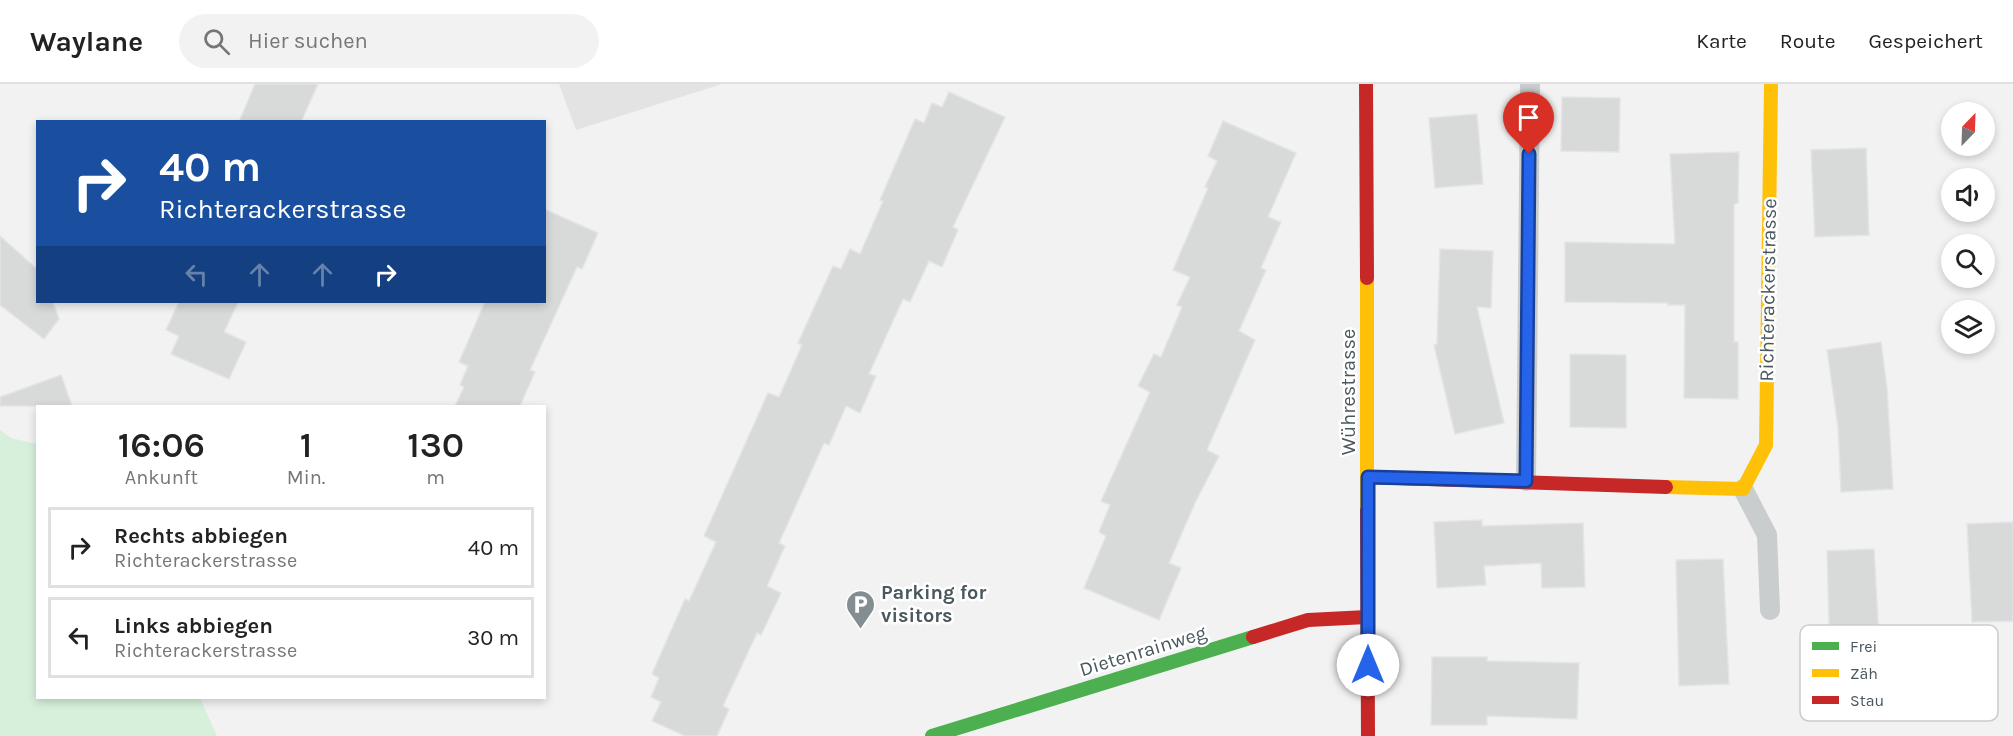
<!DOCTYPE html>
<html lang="de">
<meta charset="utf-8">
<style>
body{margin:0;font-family:Karla,sans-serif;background:#f2f2f2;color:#222;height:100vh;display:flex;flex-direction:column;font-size:22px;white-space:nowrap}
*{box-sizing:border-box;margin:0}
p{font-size:20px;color:#767676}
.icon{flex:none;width:33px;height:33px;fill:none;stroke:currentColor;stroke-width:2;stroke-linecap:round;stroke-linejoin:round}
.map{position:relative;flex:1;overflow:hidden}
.panel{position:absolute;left:36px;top:321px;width:510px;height:294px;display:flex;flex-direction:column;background:#fff;border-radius:0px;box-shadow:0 3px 9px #0003}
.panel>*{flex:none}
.guide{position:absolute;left:36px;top:36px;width:510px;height:183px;border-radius:0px;box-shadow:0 3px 9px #0003;background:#1a4fa0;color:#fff;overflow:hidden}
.needle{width:39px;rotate:23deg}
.buttons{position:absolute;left:1941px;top:18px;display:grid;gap:12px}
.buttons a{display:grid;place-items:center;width:54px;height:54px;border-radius:50%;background:#fff;box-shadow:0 3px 9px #0003;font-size:30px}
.pin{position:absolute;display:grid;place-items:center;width:51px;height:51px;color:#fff;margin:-62px -26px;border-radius:50% 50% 50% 0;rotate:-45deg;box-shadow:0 0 6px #0007}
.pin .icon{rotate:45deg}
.me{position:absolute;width:66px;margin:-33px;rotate:0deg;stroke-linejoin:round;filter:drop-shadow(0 0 4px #0008)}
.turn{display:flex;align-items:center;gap:21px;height:126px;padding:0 24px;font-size:27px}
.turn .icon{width:78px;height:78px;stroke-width:2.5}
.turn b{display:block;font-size:42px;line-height:51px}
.lanes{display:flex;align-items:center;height:57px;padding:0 24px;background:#0003;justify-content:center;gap:30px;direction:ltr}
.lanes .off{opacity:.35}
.eta{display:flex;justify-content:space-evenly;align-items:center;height:102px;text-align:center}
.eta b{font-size:36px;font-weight:600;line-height:42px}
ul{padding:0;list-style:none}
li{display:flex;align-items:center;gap:18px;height:81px;margin:0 12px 9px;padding:0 12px;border:3px solid #e0e0e0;border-radius:0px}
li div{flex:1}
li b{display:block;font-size:22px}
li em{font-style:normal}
header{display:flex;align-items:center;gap:36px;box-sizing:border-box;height:84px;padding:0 30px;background:#fff;border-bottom:2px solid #e0e0e0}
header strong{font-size:28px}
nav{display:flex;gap:33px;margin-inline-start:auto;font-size:21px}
.search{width:420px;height:54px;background:#f2f2f2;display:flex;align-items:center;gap:15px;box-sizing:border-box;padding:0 21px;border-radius:33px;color:#767676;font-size:22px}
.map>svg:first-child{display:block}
.education{fill:#e4e3e4}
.green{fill:#d7f0db}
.building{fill:#d8dada;stroke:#e3e4e5;stroke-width:1.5}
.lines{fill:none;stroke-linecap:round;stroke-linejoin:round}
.lane{stroke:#c9cdce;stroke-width:20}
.fast{stroke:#4caf50;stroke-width:14}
.slow{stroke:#ffc107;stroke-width:14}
.jam{stroke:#c62828;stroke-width:14}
.route-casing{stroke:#184099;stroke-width:15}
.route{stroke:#2563eb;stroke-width:10}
.labels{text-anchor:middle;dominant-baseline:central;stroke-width:5;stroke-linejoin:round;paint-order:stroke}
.street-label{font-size:20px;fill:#49585e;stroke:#fff}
.poi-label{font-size:20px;font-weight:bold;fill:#49585e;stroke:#fff;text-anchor:start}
.key{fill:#fff;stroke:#c8cdcf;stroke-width:1.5}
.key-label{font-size:16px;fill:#49585e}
</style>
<header>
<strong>Waylane</strong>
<div class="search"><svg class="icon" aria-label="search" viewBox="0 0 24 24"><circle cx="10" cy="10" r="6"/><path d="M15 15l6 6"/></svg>Hier suchen</div>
<nav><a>Karte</a><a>Route</a><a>Gespeichert</a></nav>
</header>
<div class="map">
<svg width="2013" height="652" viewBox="0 0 2013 652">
<rect width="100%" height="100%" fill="#f2f2f2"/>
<!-- education -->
<path class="education" d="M559 0H722L576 46Z"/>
<!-- green -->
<path class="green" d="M0 346 11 354 37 360 38 614H200L217 652H0Z"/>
<!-- building -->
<g class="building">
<path d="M255 0H318L301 38H239Z"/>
<path d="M949 8 1005 33 953 143 958 146 942 183 929 177 910 218 903 215 869 290 876 292 860 329 846 322 829 361 824 359 779 459 785 462 767 502 781 509 761 551 757 549 723 622 729 625 717 652H685L652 637 661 618 651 613 659 594 652 590 685 515 689 517 716 458 704 452 768 309 779 313 802 261 798 259 833 182 841 185 850 165 860 170 883 117 880 116 915 35 924 39 932 19 942 23Z"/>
<path d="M1562 13 1620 14 1619 68 1561 67Z"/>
<path d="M1477 30 1483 100 1435 104 1429 34Z"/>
<path d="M1223 37 1296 69 1268 133 1281 138 1261 184 1266 186 1239 247 1255 256 1207 366 1219 372 1195 419 1169 479 1181 484 1159 536 1084 504 1106 452 1099 448 1110 421 1101 417 1150 308 1138 302 1154 270 1161 273 1182 223 1177 221 1190 193 1173 186 1208 104 1205 103 1217 77 1208 72Z"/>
<path d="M1866 64 1869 151 1815 153 1811 66Z"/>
<path d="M1739 68 1738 119 1734 120V258H1738V315L1684 314 1685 221H1668V219L1565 218V158L1675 160 1670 70Z"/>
<path d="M544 125 598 149 582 185 577 183 530 286 535 288 520 322H455L464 303 460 301 468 282 459 278 485 218H544Z"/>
<path d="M0 152 38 186V218H53L59 235 44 255 0 221Z"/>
<path d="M1440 165 1493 167 1491 224 1477 223 1504 339 1455 350 1434 261 1437 260Z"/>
<path d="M179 218H238L224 248 246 258 229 295 171 270 179 252 166 246Z"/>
<path d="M1881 258 1887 304 1893 405 1841 408 1838 343 1827 266Z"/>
<path d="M1570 270 1626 271V344L1570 343Z"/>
<path d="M61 291 72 322H0V313Z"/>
<path d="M1482 436V442L1583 439 1585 503 1542 504 1541 479 1484 482 1486 501 1437 504 1434 438Z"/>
<path d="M2013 438V537L1972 538 1967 440Z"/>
<path d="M1874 465 1880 572 1830 575 1827 467Z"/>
<path d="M1723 475 1729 600 1679 602 1676 476Z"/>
<path d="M1432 573H1487V577L1579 579 1577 635 1487 632V641H1431Z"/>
</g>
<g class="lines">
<!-- lane -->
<g class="lane">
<path d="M1526 397 1530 0"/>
<path d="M1743 405 1767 451 1770 526"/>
</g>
<!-- fast -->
<path class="fast" d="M932 652 1253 553"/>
<!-- slow -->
<g class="slow">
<path d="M1367 194V427"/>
<path d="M1666 403 1743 405 1766 361 1771 2"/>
</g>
<!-- jam -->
<g class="jam">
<path d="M1366 0 1367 194"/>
<path d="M1368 393 1666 403"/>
<path d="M1367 427 1368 652"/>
<path d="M1253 553 1308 536 1367 533"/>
</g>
</g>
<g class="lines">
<defs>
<path id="route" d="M1368 581V393L1526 397 1529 70"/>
</defs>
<!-- route casing -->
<use href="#route" class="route-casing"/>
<!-- route -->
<use href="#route" class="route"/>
</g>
<!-- icons -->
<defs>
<symbol id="parking-pin" viewBox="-11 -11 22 30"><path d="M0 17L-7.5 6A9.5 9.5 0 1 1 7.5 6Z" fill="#848e92" stroke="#fff"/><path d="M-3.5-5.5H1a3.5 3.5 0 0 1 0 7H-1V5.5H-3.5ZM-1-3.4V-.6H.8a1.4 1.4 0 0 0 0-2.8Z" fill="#fff"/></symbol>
</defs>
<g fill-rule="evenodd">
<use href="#parking-pin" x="844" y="504" width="33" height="45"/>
</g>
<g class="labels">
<!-- street labels -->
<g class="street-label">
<text transform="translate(1768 206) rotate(-89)">Richterackerstrasse</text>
<text transform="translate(1348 308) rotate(-90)">Wührestrasse</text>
<text transform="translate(1143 567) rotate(-17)">Dietenrainweg</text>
</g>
<!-- poi labels -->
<g class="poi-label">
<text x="881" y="508">Parking for<tspan x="881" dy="23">visitors</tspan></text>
</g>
</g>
<!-- legend -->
<rect x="1800" y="541" width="198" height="96" rx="9" class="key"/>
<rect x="1812" y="558" width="27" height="8" fill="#4caf50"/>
<rect x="1812" y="585" width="27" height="8" fill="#ffc107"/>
<rect x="1812" y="612" width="27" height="8" fill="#c62828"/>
<g class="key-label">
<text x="1850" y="568">Frei</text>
<text x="1850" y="595">Zäh</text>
<text x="1850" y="622">Stau</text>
</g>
</svg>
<div class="buttons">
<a><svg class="needle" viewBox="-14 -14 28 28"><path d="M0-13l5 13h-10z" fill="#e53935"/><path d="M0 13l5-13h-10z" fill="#767676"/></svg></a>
<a><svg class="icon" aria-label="sound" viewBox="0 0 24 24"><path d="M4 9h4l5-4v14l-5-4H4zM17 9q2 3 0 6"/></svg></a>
<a><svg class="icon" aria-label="search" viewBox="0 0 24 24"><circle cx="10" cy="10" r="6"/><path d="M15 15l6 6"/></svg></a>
<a><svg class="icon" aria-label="layers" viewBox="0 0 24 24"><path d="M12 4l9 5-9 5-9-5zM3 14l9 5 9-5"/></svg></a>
</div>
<div class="pin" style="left:1529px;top:70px;background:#d93025"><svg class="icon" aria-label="arrive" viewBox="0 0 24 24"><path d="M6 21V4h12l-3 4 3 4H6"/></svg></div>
<svg class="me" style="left:1368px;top:581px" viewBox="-20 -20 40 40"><circle r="19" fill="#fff"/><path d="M0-13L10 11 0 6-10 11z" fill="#2563eb"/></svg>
<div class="guide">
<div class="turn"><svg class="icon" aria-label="right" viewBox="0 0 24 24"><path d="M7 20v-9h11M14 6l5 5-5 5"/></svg><div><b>40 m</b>Richterackerstrasse</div></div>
<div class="lanes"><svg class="icon off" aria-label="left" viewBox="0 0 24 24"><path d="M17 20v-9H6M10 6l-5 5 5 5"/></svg><svg class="icon off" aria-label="ahead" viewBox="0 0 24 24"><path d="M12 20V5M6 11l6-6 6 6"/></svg><svg class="icon off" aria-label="ahead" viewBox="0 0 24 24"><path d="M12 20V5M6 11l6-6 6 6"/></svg><svg class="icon" aria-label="right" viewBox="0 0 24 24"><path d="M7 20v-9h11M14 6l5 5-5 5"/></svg></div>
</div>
<section class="panel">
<div class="eta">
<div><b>16:06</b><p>Ankunft</p></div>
<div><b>1</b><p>Min.</p></div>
<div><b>130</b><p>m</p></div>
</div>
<ul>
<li><svg class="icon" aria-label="right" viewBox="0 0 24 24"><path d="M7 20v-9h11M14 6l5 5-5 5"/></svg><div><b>Rechts abbiegen</b><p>Richterackerstrasse</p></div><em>40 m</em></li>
<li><svg class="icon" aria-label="left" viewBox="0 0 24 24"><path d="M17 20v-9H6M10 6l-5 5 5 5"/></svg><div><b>Links abbiegen</b><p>Richterackerstrasse</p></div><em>30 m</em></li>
</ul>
</section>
</div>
